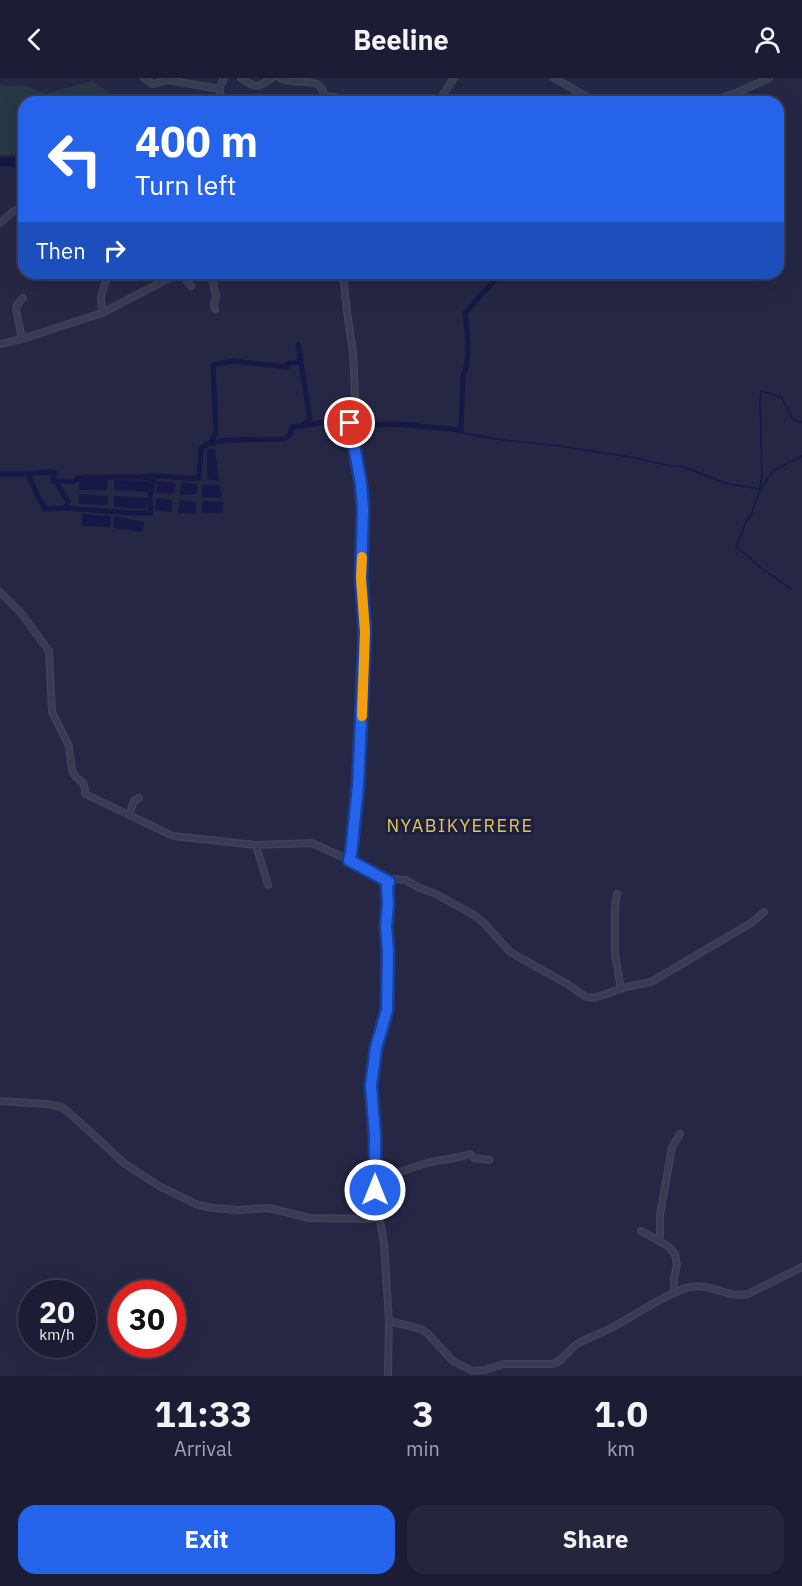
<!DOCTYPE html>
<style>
body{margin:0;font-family:"IBM Plex Sans",sans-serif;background:#25263c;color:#f1f3f6;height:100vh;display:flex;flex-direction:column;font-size:22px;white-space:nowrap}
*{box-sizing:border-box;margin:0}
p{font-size:20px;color:#a0a2ac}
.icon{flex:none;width:33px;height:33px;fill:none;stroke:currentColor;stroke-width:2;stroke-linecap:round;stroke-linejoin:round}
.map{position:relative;height:1298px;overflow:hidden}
.side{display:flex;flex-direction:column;background:#1c1d34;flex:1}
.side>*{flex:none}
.guide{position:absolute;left:18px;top:18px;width:766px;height:183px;border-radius:18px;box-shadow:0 6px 24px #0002,0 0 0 2px #3a3b4f;background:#2563eb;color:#fff;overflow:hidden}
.speed{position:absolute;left:18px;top:1202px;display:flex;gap:12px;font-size:30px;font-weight:700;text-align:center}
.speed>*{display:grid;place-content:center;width:78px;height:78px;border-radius:50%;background:#1c1d34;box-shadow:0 6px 24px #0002,0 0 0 2px #3a3b4f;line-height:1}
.speed small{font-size:15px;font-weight:400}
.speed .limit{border:9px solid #d22;background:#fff;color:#111}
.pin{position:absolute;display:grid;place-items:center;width:51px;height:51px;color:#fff;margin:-26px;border:3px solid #fff;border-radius:50%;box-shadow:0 2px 6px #0007}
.me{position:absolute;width:66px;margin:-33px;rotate:0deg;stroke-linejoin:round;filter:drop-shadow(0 0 4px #0008)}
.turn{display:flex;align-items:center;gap:21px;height:126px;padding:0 18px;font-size:27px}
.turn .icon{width:78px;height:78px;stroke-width:2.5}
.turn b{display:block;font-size:42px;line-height:51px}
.then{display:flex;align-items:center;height:57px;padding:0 18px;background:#0003;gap:12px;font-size:22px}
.eta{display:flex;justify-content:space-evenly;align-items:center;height:102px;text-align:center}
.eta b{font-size:36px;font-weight:800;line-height:42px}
.primary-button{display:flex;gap:12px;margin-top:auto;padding:12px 18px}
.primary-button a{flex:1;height:69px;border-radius:18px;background:#2563eb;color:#fff;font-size:24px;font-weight:800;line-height:69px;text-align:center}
.primary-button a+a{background:#25263c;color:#f1f3f6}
header{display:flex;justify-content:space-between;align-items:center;height:78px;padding:0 18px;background:#1c1d34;font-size:27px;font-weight:800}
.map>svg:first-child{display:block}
.green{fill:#273746}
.water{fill:#161845}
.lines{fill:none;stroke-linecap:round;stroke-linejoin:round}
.stream{stroke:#161845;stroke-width:1.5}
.canal{stroke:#161845;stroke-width:5}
.minor-casing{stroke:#40415b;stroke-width:8}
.minor{stroke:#393b54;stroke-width:5}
.route-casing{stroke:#184099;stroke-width:15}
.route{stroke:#2563eb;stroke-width:10}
.slow{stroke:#f59e0b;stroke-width:10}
.labels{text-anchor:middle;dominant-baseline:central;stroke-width:6;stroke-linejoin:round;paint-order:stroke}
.quarter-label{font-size:18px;letter-spacing:1.5px;fill:#dfc661;stroke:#1e1f3a}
</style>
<header><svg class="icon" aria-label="back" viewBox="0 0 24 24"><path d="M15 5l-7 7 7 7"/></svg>Beeline<svg class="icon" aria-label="person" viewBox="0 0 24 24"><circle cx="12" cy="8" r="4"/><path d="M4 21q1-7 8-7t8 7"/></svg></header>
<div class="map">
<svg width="802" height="1298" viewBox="0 0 802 1298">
<rect width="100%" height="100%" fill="#252745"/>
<!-- green -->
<path class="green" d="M92 3 110 15 112 24H24V76L0 77V6L7 8 24 7 46 16C60 10 77 8 92 3Z"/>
<!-- water -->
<g class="water">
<path d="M0 79H15V89L0 88Z"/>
<path d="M207 371H215L219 403 207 401Z"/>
<path d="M79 401H108L107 412H79Z"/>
<path d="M114 402 150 403 148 414 114 412Z"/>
<path d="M158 403 175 405 174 416 156 415Z"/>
<path d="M181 404 198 406 197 416 180 417Z"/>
<path d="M203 407H220L222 420 201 419Z"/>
<path d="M79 416 108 418V427L79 426Z"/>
<path d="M114 418 148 420 146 431 114 429Z"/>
<path d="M156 420 172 422V434L155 432Z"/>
<path d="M180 422 196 424V436L178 435Z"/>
<path d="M203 423 223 424V435H201Z"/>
<path d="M82 436 111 438 110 449 82 448Z"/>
<path d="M114 438 144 444 142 454 113 450Z"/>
</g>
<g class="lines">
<!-- stream -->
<g class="stream">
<path d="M366 345H412L495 361 559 368 630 379 667 387 684 389 725 405 759 411 762 399 760 324 761 313 781 319 793 341 800 345 802 344"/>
<path d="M791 511 761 490 736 468 747 442 751 437 761 410 774 392 802 378"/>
</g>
<!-- canal -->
<g class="canal">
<path d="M298 266 310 341 301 348"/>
<path d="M211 365 216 354 213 287 233 283 287 289V286L301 283"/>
<path d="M0 396H28L39 421 44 427V431L66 430 131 435H151L150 418 154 401 142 399C161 395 180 402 199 400L201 371 207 366 227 362 284 361 290 357 292 349 319 345H355L377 347 396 346 461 352 463 298C471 282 467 252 465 235L501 195"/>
<path d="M28 396 49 394 55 395 53 403 56 404 68 424 65 430"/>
<path d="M53 403 74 404 78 400 87 399H142"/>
</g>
<defs>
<g id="minor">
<path d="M144 0 153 6 168 2 219 11 223 24"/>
<path d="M241 0C257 10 256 11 272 0"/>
<path d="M280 0C282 1 289 3 291 3 305 5 322 0 324 18L320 24"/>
<path d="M554 0 596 24"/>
<path d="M219 11 224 0"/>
<path d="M324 18 335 19 336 24"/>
<path d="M438 24 454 0"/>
<path d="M710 24 741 13 769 0"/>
<path d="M0 145 14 133 24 129"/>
<path d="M181 195 191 208"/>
<path d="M211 195 216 218 214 226 215 231"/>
<path d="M343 195 347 234 353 274 356 340 350 345 361 406 363 431 361 500 365 554 358 708 351 776 349 782"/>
<path d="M200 197 201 195"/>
<path d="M102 235 101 219 106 202 104 197"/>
<path d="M22 261 16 231 17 227 23 220"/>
<path d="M0 266 22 261 102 235 179 195"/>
<path d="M0 514 21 535 49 573 52 634 69 668 72 693 76 699 83 705 85 711V716L173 758 256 767 312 765 349 782 389 804"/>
<path d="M129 737 134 723 139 720"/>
<path d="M256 767 268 807"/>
<path d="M617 816 615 830V876L621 911"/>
<path d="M0 1023 46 1026 62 1029 75 1040 125 1086 161 1109 198 1127 213 1130 238 1132 269 1130 309 1140 370 1141 380 1139"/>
<path d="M375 1102C394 1097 412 1089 431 1084 444 1081 457 1081 470 1076L474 1080 489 1082"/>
<path d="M641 1153 668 1168 675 1176 677 1187 674 1201V1215"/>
<path d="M660 1164V1137L672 1069 680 1056"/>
<path d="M389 1243 421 1251 427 1255 453 1283 472 1293 485 1292 504 1286H552C563 1284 568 1272 577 1266 587 1260 600 1256 611 1250 634 1238 656 1222 680 1212 709 1200 721 1221 748 1216L802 1189"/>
<path d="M388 1298 389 1243 384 1166 375 1112 374 1067 375 1058 371 1007 376 970 387 932 388 873 386 848 388 826 387 808 389 804 394 801 406 802 419 810 434 815 474 837 485 846 510 874 567 906 586 919 594 920 626 909 651 904 751 845 764 834"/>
</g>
</defs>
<!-- minor casing -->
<use href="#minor" class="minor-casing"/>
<!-- minor -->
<use href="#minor" class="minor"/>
</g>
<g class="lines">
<defs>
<path id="route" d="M350 345 361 406 363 431 361 500 365 554 358 708 351 776 349 782 389 804 387 808 388 826 386 848 388 873 387 932 376 970 371 1007 375 1058V1112"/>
</defs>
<!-- route casing -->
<use href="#route" class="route-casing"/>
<!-- route -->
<use href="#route" class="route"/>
<!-- slow -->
<path class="slow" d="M362 638 365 554 361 500 362 479"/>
</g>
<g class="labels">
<!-- quarter labels -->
<g class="quarter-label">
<text x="460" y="747">NYABIKYERERE</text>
</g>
</g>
</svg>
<div class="speed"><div>20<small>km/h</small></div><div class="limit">30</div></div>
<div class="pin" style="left:350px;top:345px;background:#d93025"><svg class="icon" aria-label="arrive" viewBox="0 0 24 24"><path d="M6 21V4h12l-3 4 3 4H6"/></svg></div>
<svg class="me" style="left:375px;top:1112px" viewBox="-20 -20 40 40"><circle r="17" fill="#2563eb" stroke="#fff" stroke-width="3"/><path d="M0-11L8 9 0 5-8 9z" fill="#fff"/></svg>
<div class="guide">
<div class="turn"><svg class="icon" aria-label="left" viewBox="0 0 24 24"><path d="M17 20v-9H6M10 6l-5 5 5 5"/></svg><div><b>400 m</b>Turn left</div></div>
<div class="then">Then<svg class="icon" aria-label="right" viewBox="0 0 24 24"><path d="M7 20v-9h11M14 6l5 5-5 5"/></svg></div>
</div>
</div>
<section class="side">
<div class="eta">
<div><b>11:33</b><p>Arrival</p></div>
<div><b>3</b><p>min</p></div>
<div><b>1.0</b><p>km</p></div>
</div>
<div class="primary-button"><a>Exit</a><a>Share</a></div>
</section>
